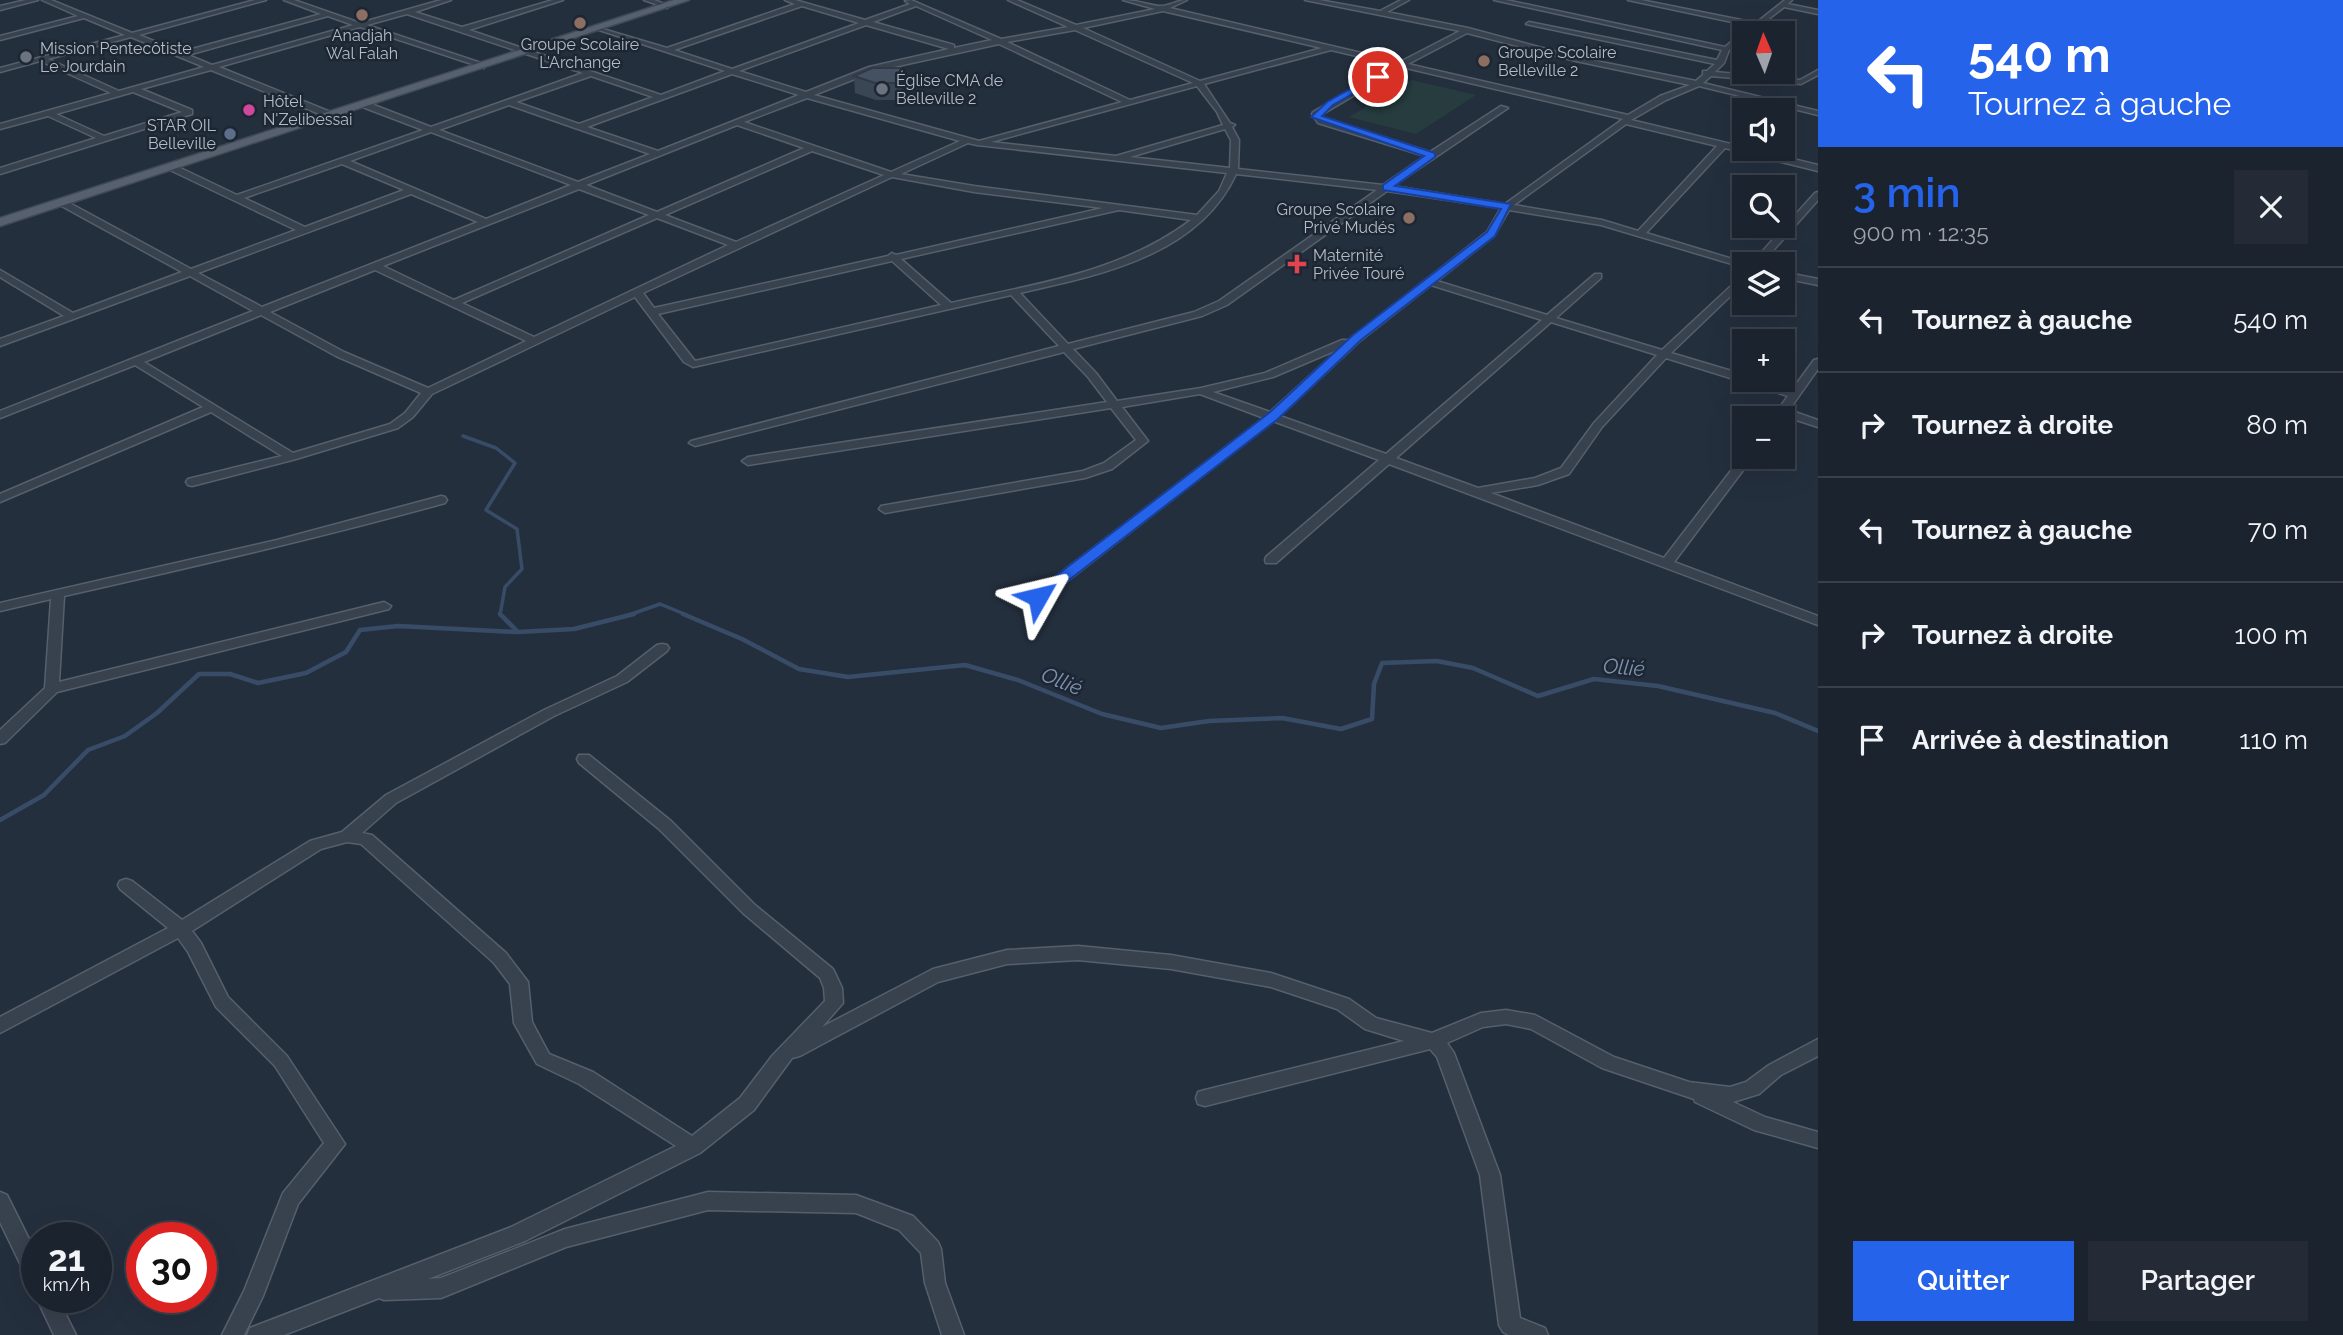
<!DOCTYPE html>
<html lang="fr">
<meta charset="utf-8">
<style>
body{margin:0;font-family:Raleway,sans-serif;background:#242b36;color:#f1f3f6;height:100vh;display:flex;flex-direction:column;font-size:26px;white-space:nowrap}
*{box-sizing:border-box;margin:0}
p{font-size:23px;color:#a0a4aa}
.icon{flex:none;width:38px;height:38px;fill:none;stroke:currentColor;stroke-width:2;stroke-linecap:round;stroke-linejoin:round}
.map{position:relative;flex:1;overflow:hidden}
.side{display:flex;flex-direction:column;background:#1b232e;width:525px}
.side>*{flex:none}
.guide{background:#2563eb;color:#fff;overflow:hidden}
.needle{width:46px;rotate:358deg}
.controls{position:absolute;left:1732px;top:21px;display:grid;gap:14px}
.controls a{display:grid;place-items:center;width:63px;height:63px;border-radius:0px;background:#1b232e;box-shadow:0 7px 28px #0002,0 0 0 2px #39404a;font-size:35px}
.speed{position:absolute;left:21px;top:1222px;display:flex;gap:14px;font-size:35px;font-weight:700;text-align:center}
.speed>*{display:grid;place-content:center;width:91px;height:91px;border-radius:50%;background:#1b232e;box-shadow:0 7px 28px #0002,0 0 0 2px #39404a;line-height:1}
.speed small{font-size:18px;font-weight:400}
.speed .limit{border:10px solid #d22;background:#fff;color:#111}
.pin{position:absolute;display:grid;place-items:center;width:60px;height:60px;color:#fff;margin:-30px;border:4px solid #fff;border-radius:50%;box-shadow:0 2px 7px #0007}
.me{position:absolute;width:77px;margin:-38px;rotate:53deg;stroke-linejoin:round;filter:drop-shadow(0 0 5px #0008)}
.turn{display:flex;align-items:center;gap:24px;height:147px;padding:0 35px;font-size:32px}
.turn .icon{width:91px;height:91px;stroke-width:2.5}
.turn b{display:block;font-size:49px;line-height:60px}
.round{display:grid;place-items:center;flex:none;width:74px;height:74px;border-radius:0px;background:#242b36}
.overview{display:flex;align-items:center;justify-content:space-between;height:119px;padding:0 35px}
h1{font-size:42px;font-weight:600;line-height:52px;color:#2563eb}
.button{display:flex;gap:14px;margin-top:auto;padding:14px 35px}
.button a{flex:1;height:80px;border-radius:0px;background:#2563eb;color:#fff;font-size:28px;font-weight:600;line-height:80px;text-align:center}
.button a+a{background:#242b36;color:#f1f3f6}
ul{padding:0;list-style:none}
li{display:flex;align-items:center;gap:21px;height:105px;padding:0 35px;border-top:2px solid #39404a}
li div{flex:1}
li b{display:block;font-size:26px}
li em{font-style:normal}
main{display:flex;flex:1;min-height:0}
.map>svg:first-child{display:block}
.green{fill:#263c3f}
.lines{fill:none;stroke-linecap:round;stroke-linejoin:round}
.stream-far1{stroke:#394c67;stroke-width:3.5}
.stream{stroke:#394c67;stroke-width:4.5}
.minor-casing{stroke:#565f6c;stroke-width:3}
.primary-casing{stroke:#414a57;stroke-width:3}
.minor{fill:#38414e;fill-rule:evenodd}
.primary{fill:#56606e;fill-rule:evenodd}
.wall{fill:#3b4654}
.building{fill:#455162;stroke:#303945;stroke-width:2}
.route{fill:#2563eb;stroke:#184099;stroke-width:2}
.education-dot{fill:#8d6e63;stroke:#1d2633;stroke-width:2.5}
.worship-dot{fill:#6b7280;stroke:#1d2633;stroke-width:2.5}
.hotel-dot{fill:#d1479c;stroke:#1d2633;stroke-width:2.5}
.service-dot{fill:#5c6f8a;stroke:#1d2633;stroke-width:2.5}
.health-dot{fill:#e0444e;stroke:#1d2633;stroke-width:2.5}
.labels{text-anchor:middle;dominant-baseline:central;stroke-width:5;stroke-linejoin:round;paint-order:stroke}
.far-poi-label{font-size:16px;fill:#b4bcc9;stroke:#1d2633;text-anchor:start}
.water-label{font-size:21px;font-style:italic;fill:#7c92b1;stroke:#1d2633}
</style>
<main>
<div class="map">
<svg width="1818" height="1335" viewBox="0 0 1818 1335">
<rect width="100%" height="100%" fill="#242f3e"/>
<!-- green -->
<path class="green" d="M1412 80 1476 95 1416 134 1349 117Z"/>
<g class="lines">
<!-- stream-far1 -->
<g class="stream-far1">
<path d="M463 436 496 448 515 463 486 510 517 529 522 569 505 587 500 615"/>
<path d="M629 615 660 604 687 615"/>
</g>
<!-- stream -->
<g class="stream">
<path d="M500 614 518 632 574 629 634 614"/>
<path d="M683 614 742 639 799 669 848 677 965 665 1018 680 1102 714 1161 728 1209 721 1282 718 1341 729 1372 719 1374 684 1382 663 1437 661 1473 668 1538 696 1594 679 1658 686 1775 713 1818 731"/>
<path d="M0 820 44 795 88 750 125 736 157 713 199 674H230L258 683 306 673 346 652 360 630 398 626 517 632"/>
</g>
<defs>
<g id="minor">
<path d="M26 0H38L0 10V6Z"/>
<path d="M42 0H51L132 33 255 0H266L139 35 181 52 321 14 284 0H294L360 23 441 0H451L415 12 462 27 553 0H563L469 30 661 95 725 71 596 29V27L667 48 795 4 785 0H795L865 20 910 4 905 1 911 0 1001 39 1068 27 1008 0H1017L1076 25 1155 9 1123 0C1135 0 1146 4 1158 6 1168 7 1177 0 1187 0L1170 8 1400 62 1460 31 1305 0H1319L1380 11 1401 0H1409L1387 12 1468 28 1576 57 1696 81 1703 75V71H1707L1715 64 1526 24 1529 22 1717 60 1722 50 1494 0H1506L1725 47 1751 26 1628 0H1641L1756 23 1785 0H1792L1788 4 1818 10V14L1784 7 1751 33H1745V38L1729 50 1724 63 1715 72 1800 80 1818 70V75L1801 84 1711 76 1703 83 1818 111V115L1699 86 1666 100 1631 120 1818 165V171L1725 148 1646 233 1749 264H1745V268L1742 267 1601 225 1509 210 1494 236 1437 281 1547 315 1595 274H1601V278L1556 318 1662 350 1745 273V282L1671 353 1745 375V380H1758L1792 390 1814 360 1818 359V369L1789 410 1818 420V427L1784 416 1783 418H1772L1788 396 1666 358 1602 427 1569 474 1538 485 1491 493 1664 558 1743 455 1745 457H1753L1674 562 1818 616V625L1389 464 1276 563H1266L1265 560 1266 557 1379 460 1273 421 1043 600H1033L1031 597 1033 594 1264 418 1200 394 1122 407 1148 441 1112 469 1085 478 885 513 879 509 881 506 1083 471 1104 463 1136 440 1111 408 748 465 742 461 748 457 1107 402 1088 377 1064 352 695 446 689 443 691 441 1059 346 1011 295 693 367 684 362 635 297 432 394 413 417 398 428 296 459 192 486 188 485 186 482 188 479 282 456 211 412 0 502V494L203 407 135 365 0 418V411L253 311 190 276 0 346V339L64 316 0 277V270L73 313 182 272 58 204V200H64L191 269 296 230 168 169V165H174L237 195 423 130 360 106V102H366L431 127 583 73 407 14 367 25 484 64V68L360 27 219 67 333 113V117H327L211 70 141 89 192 110V114L0 174V168L96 138 48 116 0 129V124L111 93 40 61 0 72V68L125 35 84 18 0 40V36L78 16ZM802 6 859 23 732 69 674 50ZM916 6 992 40 954 48V45L873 22ZM1163 11 1322 48 1200 81 1083 28ZM328 16 353 25 212 65 188 55ZM866 25 949 49 869 67 806 92 739 71ZM1075 30 1193 83 1130 100 1007 42ZM1467 33 1576 61 1690 85 1660 96 1628 115 1408 64ZM131 37 204 67 119 91 48 59ZM999 44 1122 102 979 141 814 95 875 71ZM1331 50 1395 65 1313 112 1312 114 1318 123 1425 156 1383 185 1238 169 1239 140 1232 127 1235 125 1230 123 1204 84ZM1402 67 1623 119 1505 204 1393 186 1508 108 1501 106 1430 152 1324 119 1321 115ZM732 74 799 95 658 151 587 127ZM591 76 653 97 579 124 516 102ZM1197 86 1217 112 1223 125 1116 156 991 142ZM133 92 182 112 104 136 56 114ZM807 98 960 141 891 172 744 122ZM509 105 650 154 578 182 439 130ZM1626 124 1717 146 1638 231 1602 220 1514 205ZM737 125 804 148 657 212 586 185ZM1225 129 1231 140 1230 168 1130 157ZM431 132 571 185 486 219 350 161ZM968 143 977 145 1227 173 1219 191 1197 215 974 186 901 174ZM812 151 884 175 736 242 665 215ZM342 164 404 190 305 227 244 198ZM1236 174 1377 190 1219 301 1194 312 1068 344 1020 293C1099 275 1198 256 1236 174ZM892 177 974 192 1103 208 896 255 892 253 888 256 654 308 643 293ZM579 189 649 215 454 300 383 266ZM1387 191 1501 208 1487 232 1349 340H1342L1265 373 1201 388 1117 401 1096 373 1073 349 1202 316 1227 305ZM411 194 478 222 262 307 198 273ZM1119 210 1191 220C1121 273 1034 284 951 303L901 259ZM657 218 728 245 534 337 462 303ZM892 261 941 305 695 361 658 314ZM375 270 526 341 428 388 344 352 270 312ZM1431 285 1542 320 1386 454 1280 416 1361 340ZM261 315 336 356 421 393 405 413 390 424 293 453 144 362ZM1551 322 1657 355 1594 423 1561 468 1535 478 1478 488 1396 458ZM1339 349 1270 412 1213 392 1273 377Z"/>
<path d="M644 0H654L670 6 667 8Z"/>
<path d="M1818 192V200L1761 264H1751L1815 193Z"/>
<path d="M1783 272 1818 279V285L1783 278Z"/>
<path d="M441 496 445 497 447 500 445 503C319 538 192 567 64 596L59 682 384 602 391 606 389 609 57 692 5 743 0 744V730L45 688 51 599 0 611V603L277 540Z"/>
<path d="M662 644 667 645 669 648 667 651 627 682 554 716 396 803 362 833 372 835 506 953 528 982 532 1022 549 1054 593 1072 692 1136 740 1098 772 1056 825 1001 824 988 820 978 743 913 659 829 579 763 577 759 579 755H589L671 821 755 905 833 969 842 988 843 1003 822 1027 933 969 1007 950 1078 946 1171 955 1271 973 1349 999 1376 1018 1432 1033 1481 1013 1506 1010 1535 1015 1614 1057 1689 1082 1730 1087 1746 1082 1769 1065 1818 1039V1056L1781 1075 1759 1094 1733 1102 1765 1117 1818 1132V1148L1754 1130 1695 1102 1694 1099 1602 1068 1531 1029 1506 1024 1483 1027 1447 1043 1454 1053 1500 1175 1520 1318 1545 1328 1548 1335H1509L1503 1332 1499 1325 1480 1175 1437 1057 1430 1049 1205 1106 1198 1104 1196 1098 1198 1092 1205 1090 1404 1041 1365 1029 1337 1009 1271 987 1171 969 1078 960 1007 964 938 982 800 1056 792 1058 754 1110 700 1153 525 1241 428 1279 441 1278 565 1229 708 1192 856 1195 913 1216 938 1242 941 1249 945 1283 964 1335H942L925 1283 921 1253 899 1230 856 1213 708 1210 566 1247 441 1298 384 1300 379 1298 284 1335H247L250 1328 511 1227 676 1146 579 1084 537 1064 514 1023 510 984 494 963 361 844 347 842 321 849 192 931 201 943 228 997 287 1056 345 1144 298 1204 263 1296 244 1335H222L244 1291 283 1193 324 1143 275 1066 216 1007 188 952 178 938 0 1033V1017L168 928 120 889 118 885 120 881 126 879 132 881 182 920 310 841 342 832 386 795 544 710 617 676 657 645Z"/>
<path d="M0 1192 7 1195 37 1255V1287L30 1284 0 1222Z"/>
<path d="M37 1294V1297H57L76 1335H54L36 1297Z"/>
</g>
<path id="primary" d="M674 0H689L0 226V218Z"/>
</defs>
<!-- minor casing -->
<use href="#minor" class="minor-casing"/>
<!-- primary casing -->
<use href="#primary" class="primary-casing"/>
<!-- minor -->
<use href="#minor" class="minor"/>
<!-- primary -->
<use href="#primary" class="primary"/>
</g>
<!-- wall -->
<path class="wall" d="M901 68 902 100H876L855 93 854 76Z"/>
<!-- building -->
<path class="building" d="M872 68H901L902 83H875L854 76Z"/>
<!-- route -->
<path class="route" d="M1375 75 1382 77 1333 105 1322 116 1435 153V157L1395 186 1511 204 1495 236 1361 340 1278 419 1043 600H1032V594L1269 413 1353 335 1487 232 1501 209 1383 190V185L1424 156 1311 117 1327 102Z"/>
<!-- markers -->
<g class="education-dot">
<circle cx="362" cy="15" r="7"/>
<circle cx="580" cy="23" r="7"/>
<circle cx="1484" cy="61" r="7"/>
<circle cx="1409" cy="218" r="7"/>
</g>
<g class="worship-dot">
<circle cx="26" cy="57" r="7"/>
<circle cx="882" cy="89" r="7"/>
</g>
<circle class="hotel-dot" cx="249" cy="110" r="7"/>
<circle class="service-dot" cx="230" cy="134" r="7"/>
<path class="health-dot" d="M1293.5 253.5h7v7h7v7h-7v7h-7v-7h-7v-7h7z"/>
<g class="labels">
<!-- far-poi labels -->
<g class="far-poi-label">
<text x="362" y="35" text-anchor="middle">Anadjah<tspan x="362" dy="18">Wal Falah</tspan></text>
<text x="580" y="44" text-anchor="middle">Groupe Scolaire<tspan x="580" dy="18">L'Archange</tspan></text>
<text x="40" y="48">Mission Pentecôtiste<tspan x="40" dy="18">Le Jourdain</tspan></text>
<text x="1498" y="52">Groupe Scolaire<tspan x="1498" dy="18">Belleville 2</tspan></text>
<text x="896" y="80">Église CMA de<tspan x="896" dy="18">Belleville 2</tspan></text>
<text x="263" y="101">Hôtel<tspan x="263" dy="18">N'Zelibessai</tspan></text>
<text x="216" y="125" text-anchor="end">STAR OIL<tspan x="216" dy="18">Belleville</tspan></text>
<text x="1395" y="209" text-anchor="end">Groupe Scolaire<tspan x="1395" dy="18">Privé Mudés</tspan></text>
<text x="1313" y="255">Maternité<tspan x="1313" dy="18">Privée Touré</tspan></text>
</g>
<!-- water labels -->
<g class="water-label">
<text transform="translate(1624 667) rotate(5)">Ollié</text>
<text transform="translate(1062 681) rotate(22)">Ollié</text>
</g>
</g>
</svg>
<div class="controls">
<a><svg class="needle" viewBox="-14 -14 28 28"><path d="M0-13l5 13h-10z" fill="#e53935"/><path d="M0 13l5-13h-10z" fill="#a0a4aa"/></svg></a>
<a><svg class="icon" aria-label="sound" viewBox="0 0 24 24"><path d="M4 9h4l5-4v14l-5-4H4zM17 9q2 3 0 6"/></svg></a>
<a><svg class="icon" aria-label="search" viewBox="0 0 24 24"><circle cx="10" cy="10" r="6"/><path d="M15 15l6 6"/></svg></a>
<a><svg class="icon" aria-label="layers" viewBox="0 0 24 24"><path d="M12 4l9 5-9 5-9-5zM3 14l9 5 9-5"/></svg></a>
<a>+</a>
<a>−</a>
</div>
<div class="speed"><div>21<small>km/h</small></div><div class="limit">30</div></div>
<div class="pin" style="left:1378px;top:77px;background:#d93025"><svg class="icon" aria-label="arrive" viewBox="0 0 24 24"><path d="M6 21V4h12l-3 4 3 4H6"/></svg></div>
<svg class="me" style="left:1038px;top:597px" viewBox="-20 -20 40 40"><path d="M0-17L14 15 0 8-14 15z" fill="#2563eb" stroke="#fff" stroke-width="4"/></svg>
</div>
<section class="side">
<div class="guide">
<div class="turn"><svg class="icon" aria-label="left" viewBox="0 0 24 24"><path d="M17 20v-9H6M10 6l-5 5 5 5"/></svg><div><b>540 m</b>Tournez à gauche</div></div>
</div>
<div class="overview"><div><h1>3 min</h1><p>900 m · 12:35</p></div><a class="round"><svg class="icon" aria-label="close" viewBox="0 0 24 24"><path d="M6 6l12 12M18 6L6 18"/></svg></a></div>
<ul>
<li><svg class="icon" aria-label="left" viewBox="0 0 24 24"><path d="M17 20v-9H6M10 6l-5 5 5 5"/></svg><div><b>Tournez à gauche</b></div><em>540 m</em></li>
<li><svg class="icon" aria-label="right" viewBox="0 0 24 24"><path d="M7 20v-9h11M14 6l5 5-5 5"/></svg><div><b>Tournez à droite</b></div><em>80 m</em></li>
<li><svg class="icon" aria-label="left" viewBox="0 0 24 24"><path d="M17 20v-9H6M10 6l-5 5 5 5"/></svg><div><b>Tournez à gauche</b></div><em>70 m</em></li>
<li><svg class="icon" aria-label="right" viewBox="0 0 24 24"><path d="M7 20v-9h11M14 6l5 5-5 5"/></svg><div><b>Tournez à droite</b></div><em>100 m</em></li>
<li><svg class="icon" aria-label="arrive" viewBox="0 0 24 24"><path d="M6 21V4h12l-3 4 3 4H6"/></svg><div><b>Arrivée à destination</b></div><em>110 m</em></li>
</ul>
<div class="button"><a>Quitter</a><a>Partager</a></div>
</section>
</main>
